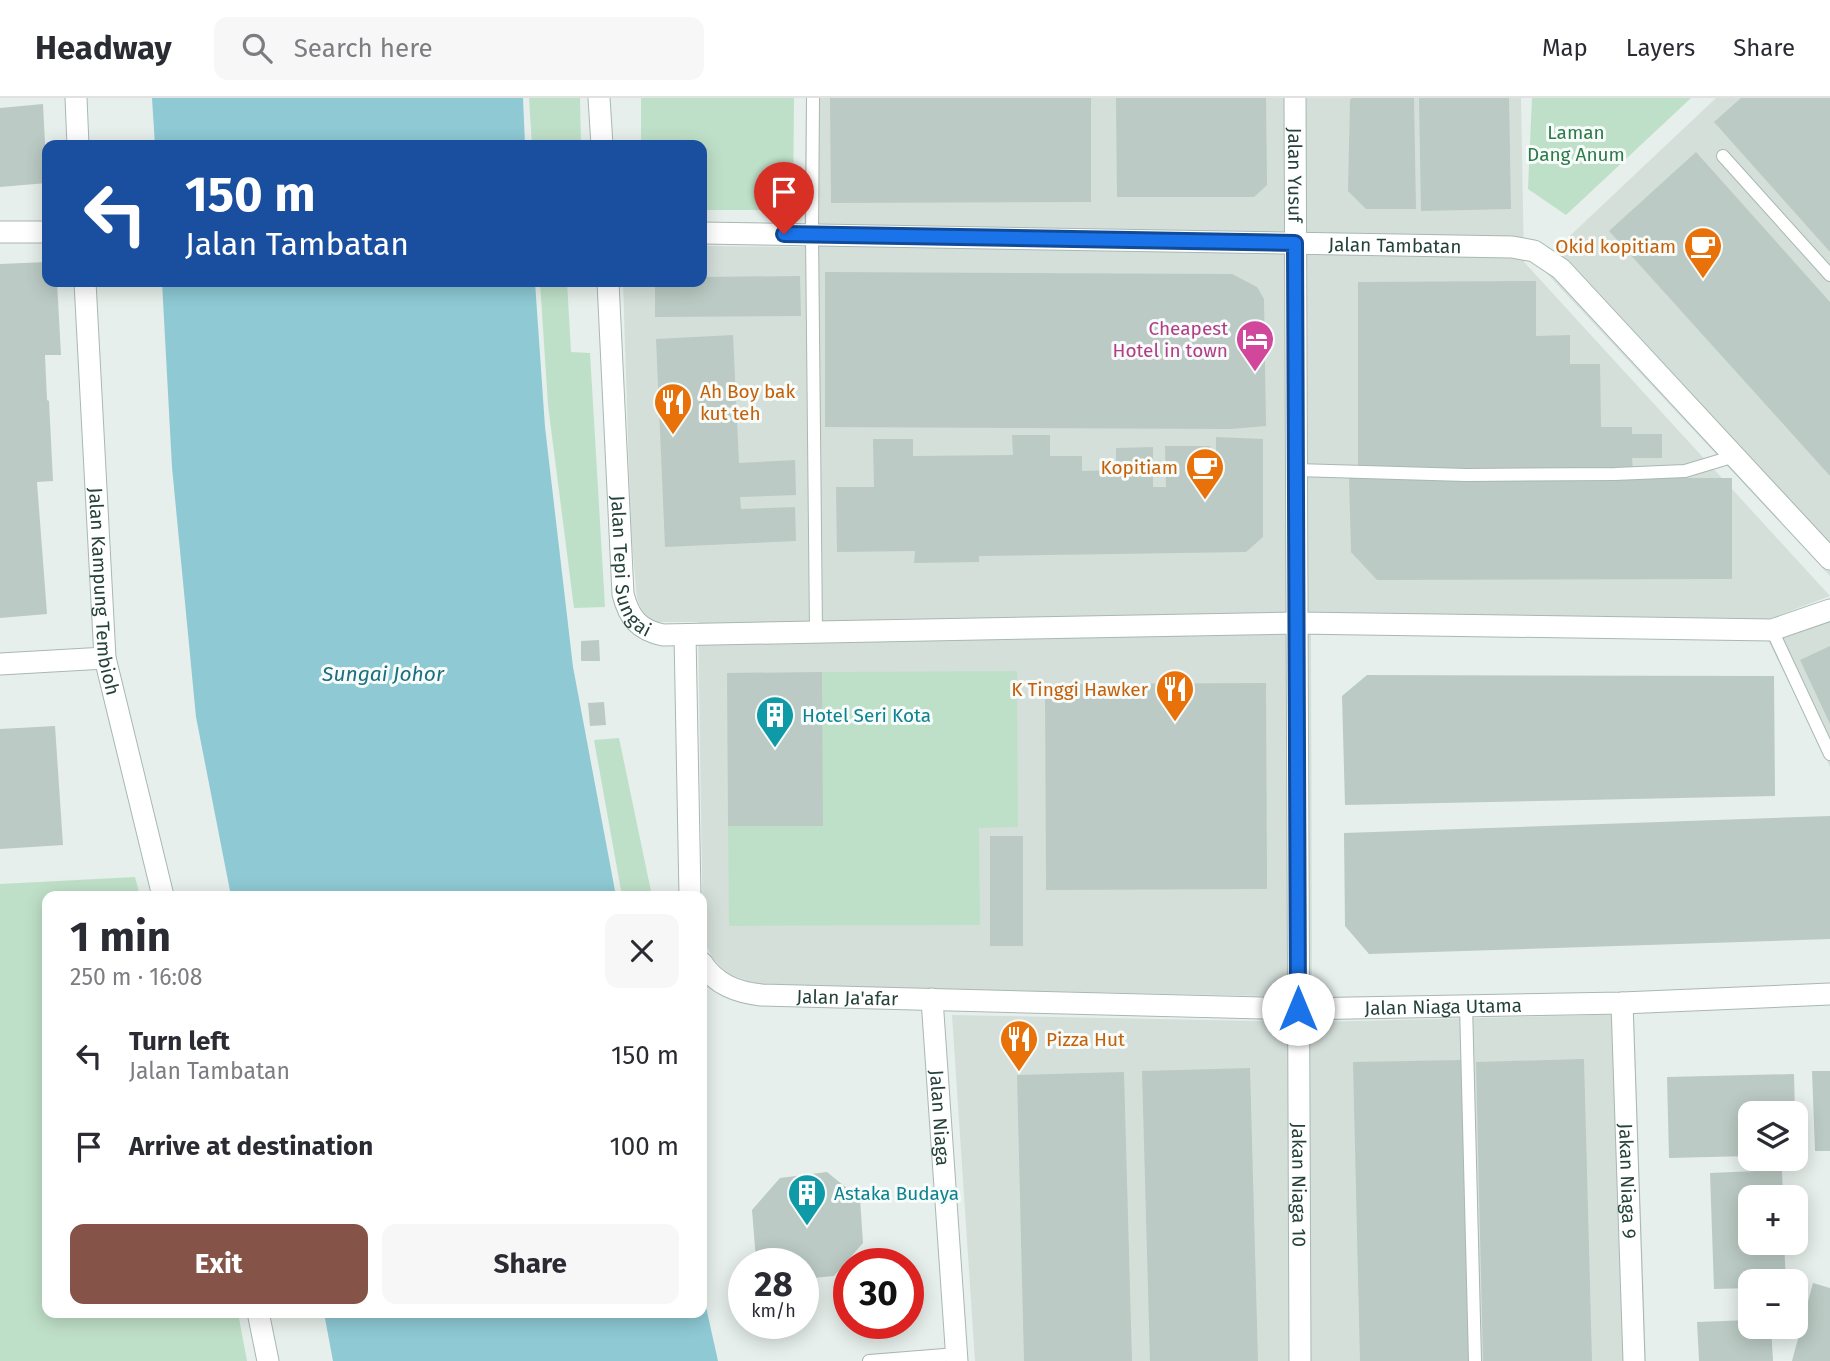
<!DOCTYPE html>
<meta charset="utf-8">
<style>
body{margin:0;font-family:"Fira Sans",sans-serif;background:#f7f7f7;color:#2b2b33;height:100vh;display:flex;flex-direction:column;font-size:26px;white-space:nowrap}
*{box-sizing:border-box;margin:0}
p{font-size:23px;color:#7c7c81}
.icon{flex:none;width:38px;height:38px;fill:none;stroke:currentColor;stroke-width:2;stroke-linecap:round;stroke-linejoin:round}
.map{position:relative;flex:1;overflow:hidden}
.panel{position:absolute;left:42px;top:793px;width:665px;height:427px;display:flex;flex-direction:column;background:#fff;border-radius:14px;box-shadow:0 4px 18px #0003}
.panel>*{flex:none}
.guide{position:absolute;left:42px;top:42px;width:665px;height:147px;border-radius:14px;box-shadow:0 4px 18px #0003;background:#1a4fa0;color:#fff;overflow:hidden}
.controls{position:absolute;left:1738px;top:1003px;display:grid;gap:14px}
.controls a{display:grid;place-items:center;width:70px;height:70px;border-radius:14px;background:#fff;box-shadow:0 4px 18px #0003;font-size:35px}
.speed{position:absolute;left:728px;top:1150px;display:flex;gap:14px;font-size:35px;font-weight:700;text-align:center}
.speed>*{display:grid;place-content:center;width:91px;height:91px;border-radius:50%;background:#fff;box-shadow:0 4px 18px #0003;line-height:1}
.speed small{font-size:18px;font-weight:400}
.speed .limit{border:10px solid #d22;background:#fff;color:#111}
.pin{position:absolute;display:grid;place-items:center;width:60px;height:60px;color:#fff;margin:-72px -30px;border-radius:50% 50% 50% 0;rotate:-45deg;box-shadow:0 0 7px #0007}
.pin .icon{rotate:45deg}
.me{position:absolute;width:77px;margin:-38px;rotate:0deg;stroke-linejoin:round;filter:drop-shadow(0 0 5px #0008)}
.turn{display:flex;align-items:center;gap:24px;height:147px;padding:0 28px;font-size:32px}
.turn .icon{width:91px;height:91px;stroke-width:2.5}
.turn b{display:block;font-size:49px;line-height:60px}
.round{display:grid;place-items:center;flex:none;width:74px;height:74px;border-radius:14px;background:#f7f7f7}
.head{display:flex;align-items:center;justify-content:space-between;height:119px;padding:0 28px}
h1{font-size:42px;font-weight:700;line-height:52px}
.action{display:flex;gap:14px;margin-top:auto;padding:14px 28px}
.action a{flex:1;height:80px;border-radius:14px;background:#855347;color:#fff;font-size:28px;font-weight:700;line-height:80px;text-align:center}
.action a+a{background:#f7f7f7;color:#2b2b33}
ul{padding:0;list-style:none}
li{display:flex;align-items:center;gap:21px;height:91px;padding:0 28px}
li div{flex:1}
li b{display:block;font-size:26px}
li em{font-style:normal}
header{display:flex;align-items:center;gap:42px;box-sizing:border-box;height:98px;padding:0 35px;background:#fff;border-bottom:2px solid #e1e1e2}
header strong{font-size:33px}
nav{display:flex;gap:38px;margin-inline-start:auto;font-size:24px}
.search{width:490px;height:63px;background:#f7f7f7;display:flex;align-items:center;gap:18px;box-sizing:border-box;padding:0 24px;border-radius:14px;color:#7c7c81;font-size:26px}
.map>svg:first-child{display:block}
.built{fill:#d4dfda}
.green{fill:#bfe0c8}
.water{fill:#8ec9d4}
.building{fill:#bbcac4}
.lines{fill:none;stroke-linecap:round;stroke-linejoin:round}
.lane-casing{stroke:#a8b8b2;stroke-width:14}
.street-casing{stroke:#a8b8b2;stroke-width:23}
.lane{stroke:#fff;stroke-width:12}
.street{stroke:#fff;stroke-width:21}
.route-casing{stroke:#114b97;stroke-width:18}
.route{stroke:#1a73e8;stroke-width:12}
.labels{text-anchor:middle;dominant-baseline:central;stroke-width:6;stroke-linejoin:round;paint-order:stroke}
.park-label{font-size:19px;fill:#2d7a4b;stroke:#f7fbf9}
.street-label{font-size:19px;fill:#24423a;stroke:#f7fbf9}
.food-label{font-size:19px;fill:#c56008;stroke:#f7fbf9;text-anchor:end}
.hotel-label{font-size:19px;fill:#b23c85;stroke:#f7fbf9;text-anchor:end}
.culture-label{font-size:19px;fill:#0d838f;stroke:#f7fbf9;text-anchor:start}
.water-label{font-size:21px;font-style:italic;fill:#1c6f80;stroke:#f7fbf9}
</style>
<header>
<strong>Headway</strong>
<div class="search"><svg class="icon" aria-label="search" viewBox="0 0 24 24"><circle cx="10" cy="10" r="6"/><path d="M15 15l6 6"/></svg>Search here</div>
<nav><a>Map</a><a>Layers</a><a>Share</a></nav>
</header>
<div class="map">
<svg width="1830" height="1263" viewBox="0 0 1830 1263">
<rect width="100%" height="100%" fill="#e6efeb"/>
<!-- built -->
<g class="built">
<path d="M806 0H1521L1524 164 1830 498 1766 522 1311 537 1312 899 763 887 727 876 712 859 703 841 698 524H655L642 515 637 500 631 435 623 184H702V148L804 149Z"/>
<path d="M1716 0H1830V478L1539 167Z"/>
<path d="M1830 523V669L1768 542Z"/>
<path d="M1634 916 1646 1263H975L952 917 1316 924Z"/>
</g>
<!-- green -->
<g class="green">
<path d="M529 0H580L581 47H532Z"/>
<path d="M641 0H794L793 112H702V47H641Z"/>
<path d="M1532 0H1691L1566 117 1528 91Z"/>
<path d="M540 184H567L571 254 590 255 605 509 574 510 548 307Z"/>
<path d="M1017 573 1018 729 979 730 980 827 729 828 728 728H822V574Z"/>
<path d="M619 640 652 798H622L594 642Z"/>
<path d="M135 779 140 798H47V1214L238 1215 247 1263H0V786Z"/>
</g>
<!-- water -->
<g class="water">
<path d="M152 0H523L525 47H155Z"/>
<path d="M162 184H535L545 329 573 569 616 798H231L196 619 172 369Z"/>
<path d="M702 1191 718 1263H333L324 1215 702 1214Z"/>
</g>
<!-- building -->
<g class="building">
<path d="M830 0H1091V104L831 105Z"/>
<path d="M1116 0H1266L1267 87 1254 99H1117Z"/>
<path d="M1352 0H1414L1416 111H1366L1348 93 1350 2Z"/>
<path d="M1419 0H1509L1511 111 1421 113Z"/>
<path d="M1741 0H1830V154L1714 24Z"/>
<path d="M43 6 47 85 0 89V10Z"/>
<path d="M1696 54 1830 204V378L1609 133Z"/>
<path d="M47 164V184H57L61 257H45L47 302 49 303 53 383 37 384 47 516 0 520V166Z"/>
<path d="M825 174 1232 176 1257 189 1264 201 1266 328 1231 331 825 329Z"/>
<path d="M800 178 801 218 655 219V184H702V179Z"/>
<path d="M1536 183V238L1570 237V266H1600L1601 329H1632V336H1662V360H1632L1633 372 1358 373V184Z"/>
<path d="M733 237 739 365 795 362 796 397 740 399 741 411 795 409 796 443 665 449 656 241Z"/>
<path d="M1012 337H1050V358H1082V373L1116 372V350L1153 349V389H1166L1165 348H1210V388H1216V339L1263 341V439L1246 454 979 458V464L914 465 915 453 837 454 836 389H874L873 341H913V358L1013 357Z"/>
<path d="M1349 380H1732V481L1377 482 1351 454Z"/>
<path d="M599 542 600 563H581V543Z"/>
<path d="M1830 548V626L1800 562Z"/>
<path d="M822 574 823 728H728L727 575Z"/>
<path d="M1367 577 1774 578 1775 698 1345 707 1342 598Z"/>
<path d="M1266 585 1267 791 1046 792 1045 586Z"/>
<path d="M604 604 606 627 590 628 588 605Z"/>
<path d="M55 628 63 747 0 751V631Z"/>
<path d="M1830 718V841L1369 856 1345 828 1344 735Z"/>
<rect x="990" y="738" width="33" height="110"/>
<path d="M1584 961 1592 1263H1483L1476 964Z"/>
<path d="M1461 962 1469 1263H1360L1353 964Z"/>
<path d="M1250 970 1258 1263H1150L1142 973Z"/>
<path d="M1812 973H1830V1053H1815Z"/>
<path d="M1124 974 1132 1263H1024L1017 977Z"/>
<path d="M1794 976 1795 1015H1750V1058L1669 1060 1667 979Z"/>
<path d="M1782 1072 1783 1099H1750V1144H1784L1786 1183H1750V1190L1714 1191 1710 1075Z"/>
<path d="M827 1074 860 1101 863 1145 834 1178 803 1181V1166H761L756 1162 752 1112 780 1080Z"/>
<path d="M1813 1185 1830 1190V1263H1792Z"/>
<path d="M1750 1222V1228H1771L1773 1263H1699L1697 1224Z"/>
</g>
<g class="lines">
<defs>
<g id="lane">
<path d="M813 0 812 136 816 534"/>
<path d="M1723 58 1830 177"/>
<path d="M1296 372 1466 377 1615 376 1685 373 1735 358"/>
<path d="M1772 532 1830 656"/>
<path d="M1466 906 1475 1263"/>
<path d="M869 1263 957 1256"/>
</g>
<g id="street">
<path d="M76 0 78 47"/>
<path d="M599 0 602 47"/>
<path id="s1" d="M1295 0 1300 1263"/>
<path d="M0 134H47"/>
<path id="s2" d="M702 135 1512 149 1534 153 1561 171 1830 461"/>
<path id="s3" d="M85 184 105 560 163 798"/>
<path id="s4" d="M608 184 623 496C629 520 639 532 663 537L1297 525 1772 532 1830 512"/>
<path d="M685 537 690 798"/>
<path d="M0 566 105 560"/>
<path id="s5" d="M702 865C716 887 737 894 761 897L1298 911 1622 905 1830 896"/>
<path id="s6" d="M932 901 957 1263"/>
<path id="s7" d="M1622 905 1634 1263"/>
<path d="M258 1214 268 1263"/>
</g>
</defs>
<!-- lane casing -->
<use href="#lane" class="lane-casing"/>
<!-- street casing -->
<use href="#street" class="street-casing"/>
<!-- lane -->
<use href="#lane" class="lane"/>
<!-- street -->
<use href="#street" class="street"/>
</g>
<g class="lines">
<defs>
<path id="route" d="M784 136 1295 145 1298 911"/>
</defs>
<!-- route casing -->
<use href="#route" class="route-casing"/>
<!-- route -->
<use href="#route" class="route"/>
</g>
<!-- icons -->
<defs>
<symbol id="cafe-pin" viewBox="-11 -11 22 30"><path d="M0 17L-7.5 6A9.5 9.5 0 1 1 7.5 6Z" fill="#e8710a" stroke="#f7fbf9"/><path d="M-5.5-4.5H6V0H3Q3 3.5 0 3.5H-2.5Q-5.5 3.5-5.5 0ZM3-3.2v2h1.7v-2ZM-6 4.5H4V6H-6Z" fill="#fff"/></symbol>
<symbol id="hotel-pin" viewBox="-11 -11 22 30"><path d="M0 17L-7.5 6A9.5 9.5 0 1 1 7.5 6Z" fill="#d1479c" stroke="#f7fbf9"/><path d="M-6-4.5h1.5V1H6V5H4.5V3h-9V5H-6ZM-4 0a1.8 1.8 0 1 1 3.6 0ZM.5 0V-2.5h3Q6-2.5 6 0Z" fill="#fff"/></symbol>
<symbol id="restaurant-pin" viewBox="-11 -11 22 30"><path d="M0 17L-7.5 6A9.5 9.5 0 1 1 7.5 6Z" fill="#e8710a" stroke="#f7fbf9"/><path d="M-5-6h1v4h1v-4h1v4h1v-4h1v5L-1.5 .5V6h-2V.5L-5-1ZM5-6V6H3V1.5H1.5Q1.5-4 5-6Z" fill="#fff"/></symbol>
<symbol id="building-pin" viewBox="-11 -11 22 30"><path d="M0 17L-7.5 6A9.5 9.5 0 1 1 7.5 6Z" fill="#0f9aa8" stroke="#f7fbf9"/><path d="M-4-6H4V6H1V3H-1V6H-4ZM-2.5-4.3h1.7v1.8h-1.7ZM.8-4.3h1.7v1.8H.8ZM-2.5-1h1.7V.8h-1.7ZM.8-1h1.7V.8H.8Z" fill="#fff"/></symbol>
</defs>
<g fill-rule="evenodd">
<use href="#cafe-pin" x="1681" y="126" width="44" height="60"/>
<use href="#hotel-pin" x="1233" y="219" width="44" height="60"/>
<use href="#restaurant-pin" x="651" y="282" width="44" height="60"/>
<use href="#cafe-pin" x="1183" y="347" width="44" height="60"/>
<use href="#restaurant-pin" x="1153" y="569" width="44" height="60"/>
<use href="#building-pin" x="753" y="595" width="44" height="60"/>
<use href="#restaurant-pin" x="997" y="919" width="44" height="60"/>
<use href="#building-pin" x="785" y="1073" width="44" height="60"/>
</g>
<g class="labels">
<!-- park labels -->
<g class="park-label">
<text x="1576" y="34">Laman<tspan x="1576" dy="22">Dang Anum</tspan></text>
</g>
<!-- street labels -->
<g class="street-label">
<text stroke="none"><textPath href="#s1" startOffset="77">Jalan Yusuf</textPath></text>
<text stroke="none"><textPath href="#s2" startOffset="693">Jalan Tambatan</textPath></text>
<text stroke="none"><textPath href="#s4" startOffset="287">Jalan Tepi Sungai</textPath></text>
<text stroke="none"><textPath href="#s3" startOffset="310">Jalan Kampung Tembioh</textPath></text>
<text stroke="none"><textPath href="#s5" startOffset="156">Jalan Ja'afar</textPath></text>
<text stroke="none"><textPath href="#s5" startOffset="752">Jalan Niaga Utama</textPath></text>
<text stroke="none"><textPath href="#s6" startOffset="119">Jalan Niaga</textPath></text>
<text stroke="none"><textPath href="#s7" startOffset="178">Jakan Niaga 9</textPath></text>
<text stroke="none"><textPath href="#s1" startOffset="1087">Jakan Niaga 10</textPath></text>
</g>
<!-- food labels -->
<g class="food-label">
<text x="1676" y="148">Okid kopitiam</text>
<text x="700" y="293" text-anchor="start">Ah Boy bak<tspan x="700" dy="22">kut teh</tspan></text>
<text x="1178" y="369">Kopitiam</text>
<text x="1148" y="591">K Tinggi Hawker</text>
<text x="1046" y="941" text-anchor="start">Pizza Hut</text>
</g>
<!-- hotel labels -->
<g class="hotel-label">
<text x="1228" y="230">Cheapest<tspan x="1228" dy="22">Hotel in town</tspan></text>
</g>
<!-- culture labels -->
<g class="culture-label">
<text x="802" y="617">Hotel Seri Kota</text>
<text x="834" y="1095">Astaka Budaya</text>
</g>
<!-- water labels -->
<g class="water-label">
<text x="383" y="576">Sungai Johor</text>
</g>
</g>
</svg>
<div class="controls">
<a><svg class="icon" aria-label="layers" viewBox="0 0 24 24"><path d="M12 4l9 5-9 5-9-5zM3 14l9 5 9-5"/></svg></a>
<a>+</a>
<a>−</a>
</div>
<div class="speed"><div>28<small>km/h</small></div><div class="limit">30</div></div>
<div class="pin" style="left:784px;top:136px;background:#d93025"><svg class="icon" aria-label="arrive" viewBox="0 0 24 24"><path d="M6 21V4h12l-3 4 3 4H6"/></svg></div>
<svg class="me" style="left:1298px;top:911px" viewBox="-20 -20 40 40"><circle r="19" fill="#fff"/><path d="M0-13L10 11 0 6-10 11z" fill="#1a73e8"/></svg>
<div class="guide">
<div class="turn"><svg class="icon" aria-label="left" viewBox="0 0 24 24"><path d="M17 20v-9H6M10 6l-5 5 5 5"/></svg><div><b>150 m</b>Jalan Tambatan</div></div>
</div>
<section class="panel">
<div class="head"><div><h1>1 min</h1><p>250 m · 16:08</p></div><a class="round"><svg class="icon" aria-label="close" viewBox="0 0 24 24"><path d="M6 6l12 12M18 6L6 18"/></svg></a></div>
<ul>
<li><svg class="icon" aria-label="left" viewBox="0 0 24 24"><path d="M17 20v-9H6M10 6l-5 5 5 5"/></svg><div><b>Turn left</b><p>Jalan Tambatan</p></div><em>150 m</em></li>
<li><svg class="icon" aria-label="arrive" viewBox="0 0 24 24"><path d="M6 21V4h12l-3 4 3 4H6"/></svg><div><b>Arrive at destination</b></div><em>100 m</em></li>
</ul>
<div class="action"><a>Exit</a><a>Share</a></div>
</section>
</div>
